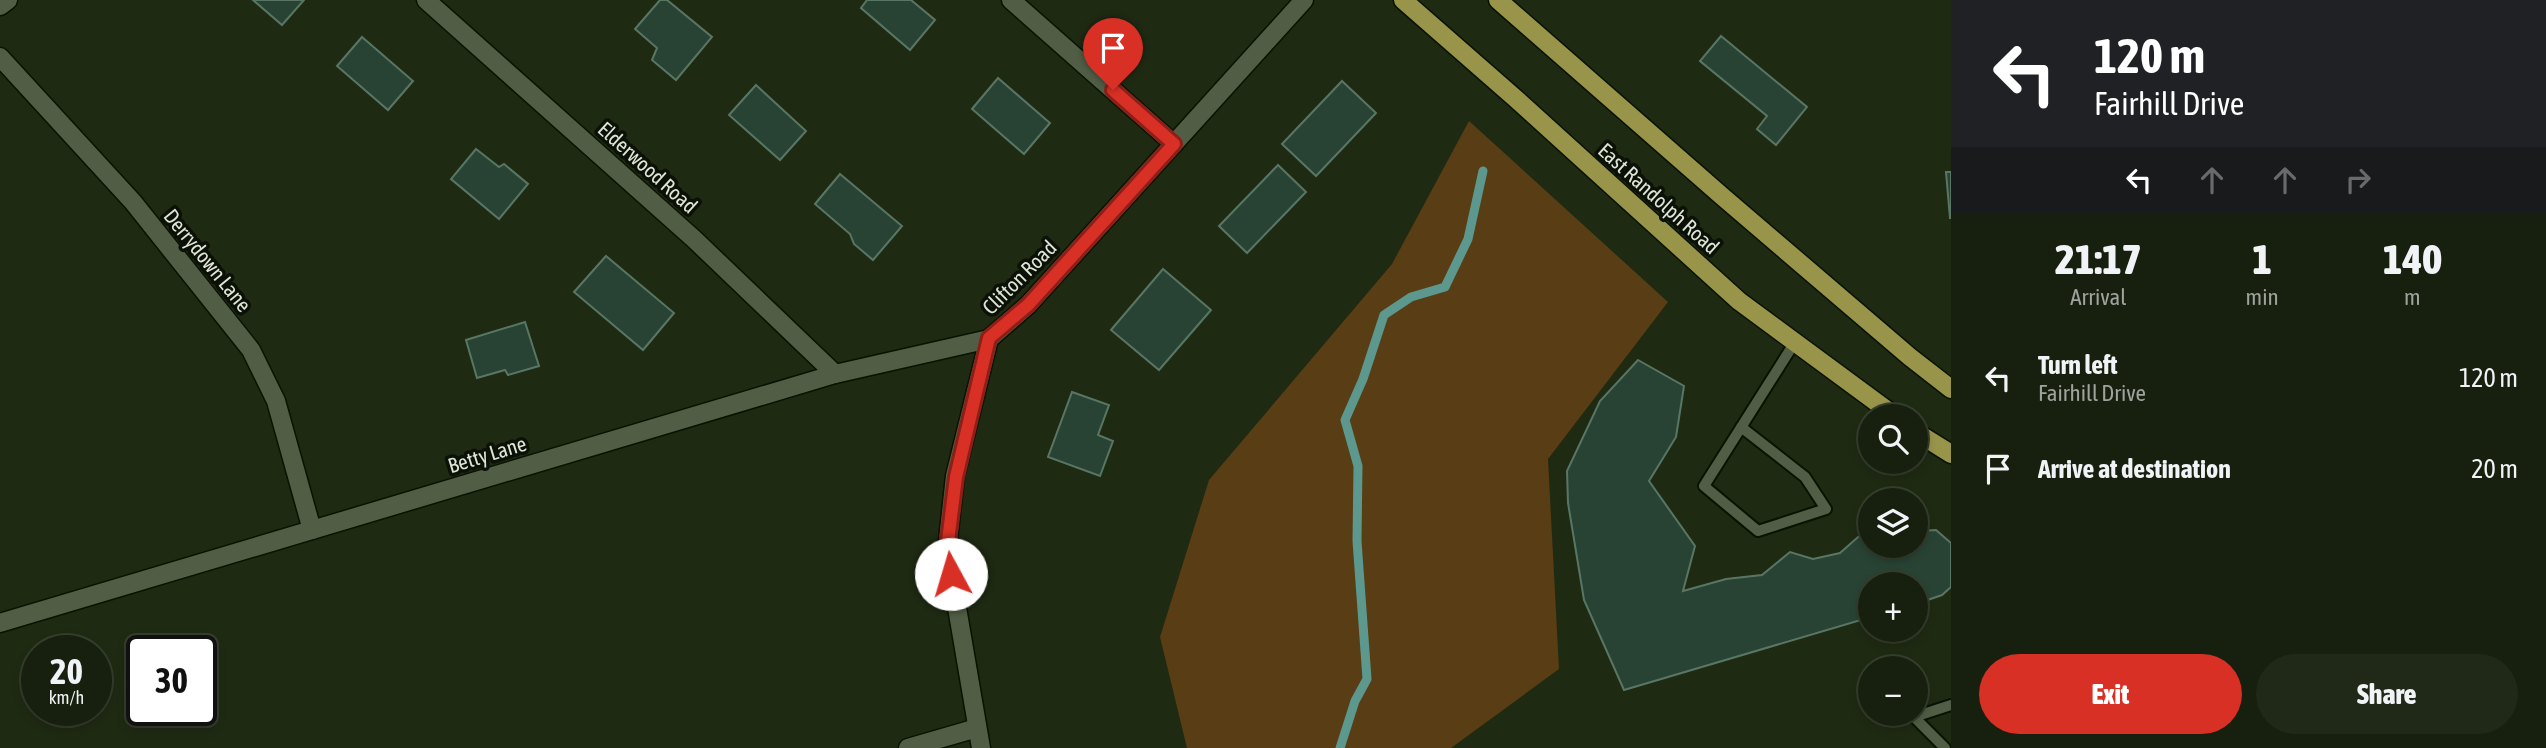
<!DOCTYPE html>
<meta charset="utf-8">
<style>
body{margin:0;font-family:"Asap Condensed",sans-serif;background:#202817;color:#f1f3f6;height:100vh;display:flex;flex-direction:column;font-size:26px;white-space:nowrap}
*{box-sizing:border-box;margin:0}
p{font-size:23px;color:#9ea39e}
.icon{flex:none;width:38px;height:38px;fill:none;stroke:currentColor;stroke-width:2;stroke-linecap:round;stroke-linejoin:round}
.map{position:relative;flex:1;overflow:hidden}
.sheet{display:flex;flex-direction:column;background:#17200e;width:595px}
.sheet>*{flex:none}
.guide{background:#202124;color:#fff;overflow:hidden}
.controls{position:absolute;left:1858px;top:404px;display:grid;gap:14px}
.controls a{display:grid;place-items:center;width:70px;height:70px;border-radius:50%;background:#17200e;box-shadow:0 4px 10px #0003,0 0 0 2px #363e2e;font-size:35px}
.speed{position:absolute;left:21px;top:635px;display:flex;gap:14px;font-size:35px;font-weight:700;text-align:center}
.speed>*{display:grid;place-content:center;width:91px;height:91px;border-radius:50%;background:#17200e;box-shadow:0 4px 10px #0003,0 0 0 2px #363e2e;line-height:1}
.speed small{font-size:18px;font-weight:400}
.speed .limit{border:4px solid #111;border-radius:10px;background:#fff;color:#111}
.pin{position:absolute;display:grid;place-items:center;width:60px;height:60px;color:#fff;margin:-72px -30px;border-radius:50% 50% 50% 0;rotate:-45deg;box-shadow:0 0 7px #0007}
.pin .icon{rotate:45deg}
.me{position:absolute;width:77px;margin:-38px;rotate:354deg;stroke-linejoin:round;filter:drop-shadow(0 0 5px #0008)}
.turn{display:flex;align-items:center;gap:24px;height:147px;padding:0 28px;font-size:32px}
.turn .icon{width:91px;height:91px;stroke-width:2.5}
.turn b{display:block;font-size:49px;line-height:60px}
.lanes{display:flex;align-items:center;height:66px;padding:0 28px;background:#0003;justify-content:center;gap:35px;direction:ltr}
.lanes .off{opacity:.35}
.eta{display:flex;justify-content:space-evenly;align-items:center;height:119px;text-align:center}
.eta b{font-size:42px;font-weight:800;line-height:49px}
.button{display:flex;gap:14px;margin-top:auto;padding:14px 28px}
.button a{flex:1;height:80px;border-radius:42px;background:#d93025;color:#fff;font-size:28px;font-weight:800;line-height:80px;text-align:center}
.button a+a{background:#202817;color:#f1f3f6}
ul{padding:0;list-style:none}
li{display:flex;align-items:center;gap:21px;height:91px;padding:0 28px}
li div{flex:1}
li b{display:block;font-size:26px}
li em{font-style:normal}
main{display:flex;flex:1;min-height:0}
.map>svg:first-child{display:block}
.green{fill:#593d14}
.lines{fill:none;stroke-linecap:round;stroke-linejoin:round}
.stream{stroke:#5c988e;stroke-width:9}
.building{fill:#284334;stroke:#597665;stroke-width:2}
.lane-casing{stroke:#091301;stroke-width:14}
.street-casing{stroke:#091301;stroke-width:21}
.primary-casing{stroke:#091301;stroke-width:21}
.lane{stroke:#515e45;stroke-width:10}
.street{stroke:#515e45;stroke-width:18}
.primary{stroke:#989449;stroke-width:18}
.route-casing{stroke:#8d1f18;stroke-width:18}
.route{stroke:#d93025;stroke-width:12}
.labels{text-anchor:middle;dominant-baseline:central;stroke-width:7;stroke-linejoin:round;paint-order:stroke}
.street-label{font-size:21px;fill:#dee6d8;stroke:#0c1107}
</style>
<main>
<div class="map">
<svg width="1951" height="748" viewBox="0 0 1951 748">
<rect width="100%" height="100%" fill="#1f2a13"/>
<!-- green -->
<path class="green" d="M1469 121 1668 302 1548 459 1559 669 1451 748H1187L1160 637 1209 480 1392 264Z"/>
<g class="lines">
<!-- stream -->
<path class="stream" d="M1340 748 1355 701 1367 679 1357 541 1358 466 1345 420 1363 379 1384 315 1411 297 1445 287 1468 239 1483 171"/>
</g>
<!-- building -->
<g class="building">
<path d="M253 0H304L282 25Z"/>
<path d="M660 0H667L712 37 676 80 652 60 657 48 635 29Z"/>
<path d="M867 0H911L935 20 910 50 861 8Z"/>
<path d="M1721 36 1807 107 1776 145 1757 129 1767 116 1700 61Z"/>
<path d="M362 37 413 81 388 110 337 66Z"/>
<path d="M998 78 1050 123 1024 154 972 109Z"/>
<path d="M1342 81 1376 113 1316 176 1282 144Z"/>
<path d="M756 85 806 131 780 160 729 115Z"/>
<path d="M476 149 499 167 504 164 528 184 499 219 451 179Z"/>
<path d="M1278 165 1306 192 1247 253 1219 226Z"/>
<path d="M1946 172H1951V218H1950Z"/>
<path d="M840 174 902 226 873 260 854 244 850 234 815 204Z"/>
<path d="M606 256 674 313 643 350 574 292Z"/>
<path d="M1163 269 1211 310 1159 370 1111 330Z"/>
<path d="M525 322 539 366 508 375 505 370 477 378 466 340Z"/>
<path d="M1638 360 1684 386 1676 437 1649 481 1695 546 1683 591 1726 579 1762 575 1790 552 1813 559 1840 553 1858 537 1871 532V546H1916V531L1936 530 1951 543V587L1942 595 1916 604V584H1871V617L1624 690 1584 600 1568 503 1567 471 1600 401Z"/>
<path d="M1072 392 1109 405 1098 435 1113 441 1100 476 1048 457Z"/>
</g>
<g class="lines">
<defs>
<g id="lane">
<path d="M1741 427 1805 477 1826 509 1758 531 1704 486 1795 342"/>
<path d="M1945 748 1914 717 1951 705"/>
</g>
<g id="street">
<path d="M426 0 694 239 835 374"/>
<path d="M1011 0 1174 144"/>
<path d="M0 6 8 0"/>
<path d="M0 57 133 202 251 350 276 401 312 530"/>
<path d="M0 623 835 374 989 339"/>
<path d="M908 748 977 728"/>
<path d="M981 748 947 549 955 476 989 339 1028 305 1304 0"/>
</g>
<g id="primary">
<path d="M1403 0 1515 98 1739 301 1895 416"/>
<path d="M1498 0 1723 197 1910 357 1951 389"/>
<path d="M1916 432 1951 454"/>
</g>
</defs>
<!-- lane casing -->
<use href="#lane" class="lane-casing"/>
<!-- street casing -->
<use href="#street" class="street-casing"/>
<!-- primary casing -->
<use href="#primary" class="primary-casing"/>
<!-- lane -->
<use href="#lane" class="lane"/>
<!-- street -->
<use href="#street" class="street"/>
<!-- primary -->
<use href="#primary" class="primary"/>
</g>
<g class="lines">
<defs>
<path id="route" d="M951 574 947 549 956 477 989 338 1028 305 1174 144 1113 90"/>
</defs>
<!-- route casing -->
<use href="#route" class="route-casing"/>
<!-- route -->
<use href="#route" class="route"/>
</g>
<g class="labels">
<!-- street labels -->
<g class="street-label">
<text transform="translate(648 167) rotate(42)">Elderwood Road</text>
<text transform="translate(1659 198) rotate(42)">East Randolph Road</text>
<text transform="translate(208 260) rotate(51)">Derrydown Lane</text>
<text transform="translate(1019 277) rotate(-45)">Clifton Road</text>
<text transform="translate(487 454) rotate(-17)">Betty Lane</text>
</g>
</g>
</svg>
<div class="controls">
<a><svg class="icon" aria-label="search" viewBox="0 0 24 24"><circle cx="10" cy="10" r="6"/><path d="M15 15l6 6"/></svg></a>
<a><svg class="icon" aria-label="layers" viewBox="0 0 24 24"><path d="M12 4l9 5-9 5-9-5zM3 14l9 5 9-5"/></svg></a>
<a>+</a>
<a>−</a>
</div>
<div class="speed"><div>20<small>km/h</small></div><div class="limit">30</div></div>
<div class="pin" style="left:1113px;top:90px;background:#d93025"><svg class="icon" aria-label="arrive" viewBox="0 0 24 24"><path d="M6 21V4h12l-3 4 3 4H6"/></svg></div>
<svg class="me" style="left:951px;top:574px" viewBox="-20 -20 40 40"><circle r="19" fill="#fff"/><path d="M0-13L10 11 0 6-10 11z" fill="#d93025"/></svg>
</div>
<section class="sheet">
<div class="guide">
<div class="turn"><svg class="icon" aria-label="left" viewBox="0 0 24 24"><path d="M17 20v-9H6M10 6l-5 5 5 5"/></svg><div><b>120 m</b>Fairhill Drive</div></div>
<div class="lanes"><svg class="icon" aria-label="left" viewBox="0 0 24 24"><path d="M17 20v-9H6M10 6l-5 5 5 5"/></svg><svg class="icon off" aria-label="ahead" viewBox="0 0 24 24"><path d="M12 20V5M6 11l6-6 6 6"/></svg><svg class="icon off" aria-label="ahead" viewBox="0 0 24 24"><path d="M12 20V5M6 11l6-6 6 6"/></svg><svg class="icon off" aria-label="right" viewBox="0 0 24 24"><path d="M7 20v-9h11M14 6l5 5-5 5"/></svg></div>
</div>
<div class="eta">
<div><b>21:17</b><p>Arrival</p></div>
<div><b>1</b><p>min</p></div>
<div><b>140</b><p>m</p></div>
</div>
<ul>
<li><svg class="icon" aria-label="left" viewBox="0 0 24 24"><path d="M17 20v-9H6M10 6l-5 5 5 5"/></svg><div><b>Turn left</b><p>Fairhill Drive</p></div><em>120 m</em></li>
<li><svg class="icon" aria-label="arrive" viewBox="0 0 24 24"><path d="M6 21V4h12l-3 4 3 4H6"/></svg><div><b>Arrive at destination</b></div><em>20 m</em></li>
</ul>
<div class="button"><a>Exit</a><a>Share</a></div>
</section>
</main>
